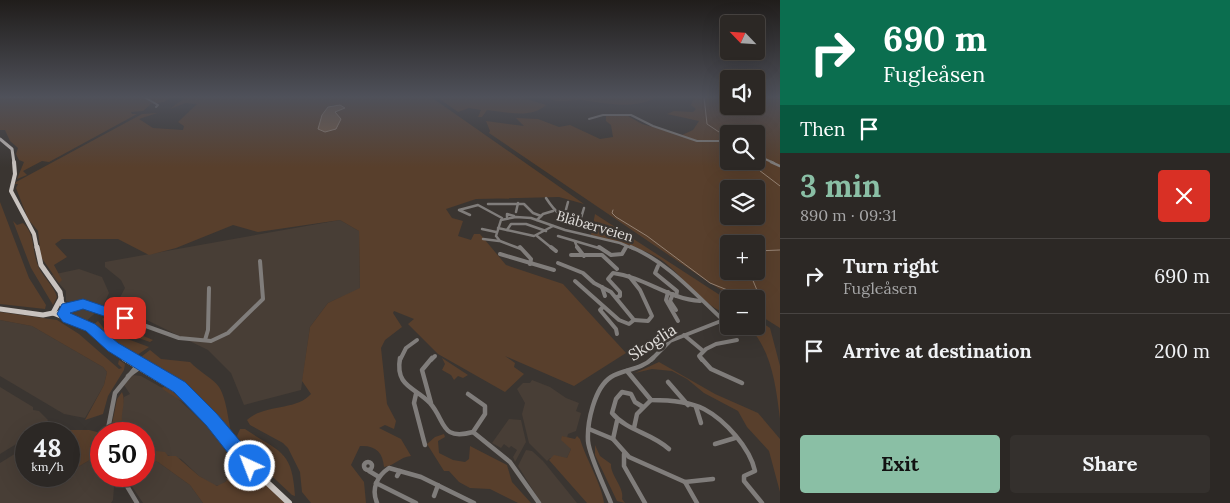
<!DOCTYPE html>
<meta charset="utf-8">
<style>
body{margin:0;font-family:Lora,serif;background:#34302d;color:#f1f3f6;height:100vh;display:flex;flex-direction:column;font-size:19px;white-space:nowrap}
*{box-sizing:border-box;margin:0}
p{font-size:16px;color:#a6a6a7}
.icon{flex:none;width:28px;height:28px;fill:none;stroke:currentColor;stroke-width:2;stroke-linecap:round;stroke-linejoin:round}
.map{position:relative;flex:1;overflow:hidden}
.details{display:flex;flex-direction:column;background:#2c2825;width:450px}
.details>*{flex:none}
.hud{background:#0b6e4f;color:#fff;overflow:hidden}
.needle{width:32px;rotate:295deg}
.tools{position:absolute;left:720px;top:15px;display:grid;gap:10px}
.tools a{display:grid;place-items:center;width:45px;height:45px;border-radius:5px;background:#2c2825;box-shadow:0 5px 20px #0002,0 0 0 1px #484442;font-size:25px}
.speed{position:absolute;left:15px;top:422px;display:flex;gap:10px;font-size:25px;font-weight:700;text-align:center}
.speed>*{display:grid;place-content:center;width:65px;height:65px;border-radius:50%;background:#2c2825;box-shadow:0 5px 20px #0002,0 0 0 1px #484442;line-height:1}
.speed small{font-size:12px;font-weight:400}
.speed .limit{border:8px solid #d22;background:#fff;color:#111}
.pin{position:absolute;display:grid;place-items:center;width:42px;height:42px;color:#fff;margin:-21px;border-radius:10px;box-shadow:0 2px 8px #0006}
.me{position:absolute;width:55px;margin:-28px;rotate:317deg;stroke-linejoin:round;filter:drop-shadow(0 0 4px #0008)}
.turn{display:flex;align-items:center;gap:18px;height:105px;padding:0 20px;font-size:22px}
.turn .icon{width:65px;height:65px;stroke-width:2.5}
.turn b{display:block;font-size:35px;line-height:42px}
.then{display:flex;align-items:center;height:48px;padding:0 20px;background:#0003;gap:10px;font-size:19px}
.round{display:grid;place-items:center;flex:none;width:52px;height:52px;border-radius:5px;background:#34302d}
.head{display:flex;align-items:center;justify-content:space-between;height:85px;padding:0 20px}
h1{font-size:30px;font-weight:700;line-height:38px;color:#8abfa5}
.action{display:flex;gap:10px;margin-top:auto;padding:10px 20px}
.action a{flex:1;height:58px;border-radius:5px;background:#8abfa5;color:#111;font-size:20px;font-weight:700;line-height:58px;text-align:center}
.action a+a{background:#34302d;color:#f1f3f6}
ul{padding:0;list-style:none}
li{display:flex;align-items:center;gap:15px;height:75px;padding:0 20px;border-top:1px solid #484442}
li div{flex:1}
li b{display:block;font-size:19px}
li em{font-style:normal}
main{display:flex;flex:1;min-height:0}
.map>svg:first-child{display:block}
.built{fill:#483e36}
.green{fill:#583f2c;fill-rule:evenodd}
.water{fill:#755b46;stroke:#958273}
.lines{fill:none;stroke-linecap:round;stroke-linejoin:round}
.stream{stroke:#958273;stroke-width:1}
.minor-far3{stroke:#807d7b;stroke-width:2}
.minor-far2{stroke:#807d7b;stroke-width:2.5}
.minor-far1{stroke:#807d7b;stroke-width:4}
.minor{stroke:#807d7b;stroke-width:4.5}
.major-far3{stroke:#c9c3bf;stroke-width:3}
.major-far2{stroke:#c9c3bf;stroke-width:4}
.major-far1{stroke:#c9c3bf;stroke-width:5}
.major{stroke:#c9c3bf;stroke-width:6}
.route{fill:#1a73e8;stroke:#114b97}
.labels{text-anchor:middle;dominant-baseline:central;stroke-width:5;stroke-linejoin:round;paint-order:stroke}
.street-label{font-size:14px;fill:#e1dedb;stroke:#3a3531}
.near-street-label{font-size:16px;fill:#e1dedb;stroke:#3a3531}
</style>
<main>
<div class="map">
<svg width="780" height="503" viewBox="0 0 780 503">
<rect width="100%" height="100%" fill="#3a3531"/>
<!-- built -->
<g class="built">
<path d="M340 220 359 231 360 289 328 303 310 327 301 390 244 405 231 373 208 350 116 305 125 288 121 280 105 267V262Z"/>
<path d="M79 269 102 277 109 293 103 306 84 323 67 311 70 303 66 301V291L51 275Z"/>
<path d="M0 320 32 326 103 367 107 372 104 385 85 418 64 414 0 376Z"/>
<path d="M132 375 141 376 173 394 222 440 230 451 226 457 235 471 225 482 220 486 213 485 199 476 181 459 148 450 144 452V434H114L123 426 121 418 124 397 130 394 124 385Z"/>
<path d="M532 380 550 387 566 398 579 403 576 411 581 413 576 431 568 434 567 438 562 436 571 449 566 460 550 458 547 461 529 443 522 414 525 403 517 389 523 383H530Z"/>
<path d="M0 387 33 407V410L39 411 48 420 42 429 34 434H26V438L0 454Z"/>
<path d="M509 419 521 420 526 442 515 462 513 457 517 450 511 446 509 448 504 444 501 448 492 443Z"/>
<path d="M26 447V476H69V472L95 457 101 466V476H107L114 487 113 500 111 503H0V463Z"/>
<path d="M526 450 532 451 543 461 577 503H541L518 466Z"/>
<path d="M144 458 158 462 190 485 203 503H143L125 476H144Z"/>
</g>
<!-- green -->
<g class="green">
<path d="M0 97H171L164 102 149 104 150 105 143 111 131 112 132 114H137L49 162 42 161 23 171 27 175 17 179 24 162 19 160 16 154 18 148 10 141 5 130H0Z"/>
<path d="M186 97H431L584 204 559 197 476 199 446 209 452 218 463 221 458 236 471 240 474 234H480L506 265 563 284 626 353 574 386 505 356 515 363 514 367 524 374 505 392 438 354 408 324 414 319 394 311 393 313 402 327 385 340 381 348 387 404 396 421 394 429 385 425 379 428 401 439 411 456C399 457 395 466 384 467 383 453 376 445 360 446L351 465 364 482 366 503H311L302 492 300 472 288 448 283 443 250 425 247 420C264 404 296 411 311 394L302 381 310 327 328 303 360 288 359 231 340 220 258 232 233 225 176 248 149 255 118 239H62L55 244 67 257 54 265 62 280 59 283 41 257 38 231 28 219 16 188 18 184H15L16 182 142 114 157 113 139 119 153 128 183 130 184 126 178 122 197 104 185 103 170 109ZM333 105 344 108 335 112 336 129 325 132 322 115 328 107Z"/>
<path d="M437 97H520L546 105C531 119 507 112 487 110L482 117H478L481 110 469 108 458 112Z"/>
<path d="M547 97H657C634 110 606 103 581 100 570 99 556 105 547 97Z"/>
<path d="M694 97H729V106H756V97H780V328L756 313V299H735L701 277 489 133 490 131 486 121 524 126 516 118 538 119 559 127 570 125 600 139 613 137 611 125 606 121V116H628L642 124 682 135 693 130 699 121 667 114 674 111 693 112 696 109 691 105ZM729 134H756V161H729ZM729 189H756V216H729ZM729 244H756V271H729Z"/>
<path d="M0 202 29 278 46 305 45 309 0 304Z"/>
<path d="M595 214 729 301V311L724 313C698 301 683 275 660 259 639 246 614 241 591 235Z"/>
<path d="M13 221 17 225 23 223C35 234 32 249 37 263 41 276 53 284 57 297L53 305 31 268Z"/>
<path d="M0 312 57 320 79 334 119 369 122 368 118 364 119 360 125 364 124 370 108 396 103 414 85 420 104 385 107 372 103 367 32 326 0 320Z"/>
<path d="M106 316 109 317 110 322 153 340 150 342 109 328 102 319Z"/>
<path d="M756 319 770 328 780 366V419C776 387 772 352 750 328L756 326Z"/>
<path d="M98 321 106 331 149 347 137 355 119 345 93 325Z"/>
<path d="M150 350 161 359 190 362C198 371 214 379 219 387 228 401 228 426 234 443L193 393 171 375 142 360 141 357Z"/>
<path d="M442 358 468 375 463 378 458 376 454 380 451 375 442 370 445 364Z"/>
<path d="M659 362 715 394 758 413 780 439V492L769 451 747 427 738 411 704 393 687 379 672 371 652 369 635 373Z"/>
<path d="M163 387C181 387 212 425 223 439L186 404 164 390 162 388Z"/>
<path d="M122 392C127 402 119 415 123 426L114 434H110L117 399Z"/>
<path d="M240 429H245C280 453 292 449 295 496L292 495 243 449 237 436Z"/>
<path d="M59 430H89L97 432 101 450V466L95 457 69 472V434H49Z"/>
<path d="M444 434 445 437 438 441 439 453 453 460 465 462 469 459 470 446 507 465 512 482 531 503H518L490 489 470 488 459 482 449 471H444L427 444 435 437Z"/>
<path d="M562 436 575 439 577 436 580 439C586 459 602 485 604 503H587L549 460 554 455 567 458 571 449 561 440Z"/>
<path d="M595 445 600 456 611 464C610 475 625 488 622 499L625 503 617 501 595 455Z"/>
<path d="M148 450 165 452 168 456H176L199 476 217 486 225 482 235 471 226 457 230 454 234 455 285 503H203L190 485 158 462 144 458V452Z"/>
</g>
<!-- water -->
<path class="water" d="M340 105 345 108 335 112 341 119 336 129 325 132 318 129 322 115 328 107Z"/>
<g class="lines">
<!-- stream -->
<g class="stream">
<path d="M704 97 707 124 722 134 725 139"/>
<path d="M726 142 729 145"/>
<path d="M747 161 780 186"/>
<path d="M613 210 612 213 616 217 647 236 710 283 750 299"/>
<path d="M756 251 780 250"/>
<path d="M749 271 759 295 756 299"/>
</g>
<!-- minor-far3 -->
<g class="minor-far3">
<path d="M10 97H25"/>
<path d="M144 97 158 105 156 107"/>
<path d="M589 119 603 115H631L653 126 697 141H729"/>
<path d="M756 155 774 163"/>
</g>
<!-- minor-far2 -->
<g class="minor-far2">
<path d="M771 162 780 166"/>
<path d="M546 198C555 212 564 222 581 218L584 208"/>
<path d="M488 204H524L533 213 541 216"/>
<path d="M516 212 518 203"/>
<path d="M470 215 459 210 478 205 502 218"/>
<path d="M507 217V214L514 216"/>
<path d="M564 217 568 202"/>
<path d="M537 220 543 214 553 211"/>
<path d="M498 228 534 236 553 226"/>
<path d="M482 229 496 232"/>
<path d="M507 230 511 224H526L546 231"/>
<path d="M537 236 553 249"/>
<path d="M558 236 602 249"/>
<path d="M483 239 499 241"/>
<path d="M575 242 578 249"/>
<path d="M521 249 500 241 496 236 501 220 516 217 531 218 565 230 620 243 634 249"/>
<path d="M625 249 627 246"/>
</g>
<!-- minor-far1 -->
<g class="minor-far1">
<path d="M520 247 531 259 530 264"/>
<path d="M551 247 556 251"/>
<path d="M577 247 584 256"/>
<path d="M599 247 611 255 622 254 626 247"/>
<path d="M631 247C667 262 693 292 721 318V321L670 341 651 360"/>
<path d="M500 254 554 270"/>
<path d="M571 255H602L617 269"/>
<path d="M558 263 583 273 594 283 611 292 634 320 629 324 619 320 575 281"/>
<path d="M658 266 655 273 677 291 676 296"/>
<path d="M629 276 640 290 652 316 648 321 634 320"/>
<path d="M602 287 605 296"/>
<path d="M668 292 666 300 678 321"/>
<path d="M673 294 670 301 676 310"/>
<path d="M617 297 620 296V292L608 279 613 273C644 277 669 299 700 301"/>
<path d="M67 307 85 304 179 338 211 341 228 333 263 299 260 261"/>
<path d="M603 307 600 310 616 329 617 334"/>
<path d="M684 335 702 350"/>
<path d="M205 340 208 330 209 288"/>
<path d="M400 360 406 348 417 340"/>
<path d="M431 360 435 356"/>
<path d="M702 360 699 356 706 349 716 344 737 340"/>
</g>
<!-- minor -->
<g class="minor">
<path d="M400 358C395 387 415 387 430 403 446 421 440 441 473 432L485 414V406L468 394"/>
<path d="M701 358 711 369 742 383"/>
<path d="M627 371 651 400C667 400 690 402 704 409 725 420 750 448 755 471L744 476V481L762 503"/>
<path d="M128 376 139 368"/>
<path d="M668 382 688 405"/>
<path d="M416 394 414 403 425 445"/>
<path d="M431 403 422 370 432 358"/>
<path d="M643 407 635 402 631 394 622 392 616 399 612 413C627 431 652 433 669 449"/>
<path d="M696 407 701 423"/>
<path d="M634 428 637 414 651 400"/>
<path d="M589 429 613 439 617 421"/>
<path d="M473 432 510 462 539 503"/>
<path d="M107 434 115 393 137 366"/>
<path d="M613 439 629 457 685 482 713 479"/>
<path d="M715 444 735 438"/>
<path d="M624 454V466L645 503"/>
<circle cx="368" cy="466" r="4"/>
<path d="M369 471 379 477"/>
<path d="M121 476 137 503"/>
<path d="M397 476 400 471"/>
<path d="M685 482 697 503"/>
<path d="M376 483 416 503"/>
<path d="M434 496 438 485"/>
<path d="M377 503C371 489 377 476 389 468L421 477 474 503"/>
<path d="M611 503C605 488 589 455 588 441 587 423 594 388 611 377 624 369 641 370 653 358"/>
</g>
<!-- major-far3 -->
<path class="major-far3" d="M0 139 12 149 14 163"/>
<!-- major-far2 -->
<path class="major-far2" d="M14 162 15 174 11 191 34 234 37 249"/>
<!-- major-far1 -->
<g class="major-far1">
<path d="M37 247 41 265 60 292 62 304 67 306 65 310 57 314"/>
<path d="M61 298 53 313 91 328 126 360"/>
<path d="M0 309 43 315 53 313"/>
<path d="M115 348 135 360"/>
</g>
<!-- major -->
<g class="major">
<path d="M124 358 188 397 211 419 241 458 289 503"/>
<path d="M133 358 164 376 186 394"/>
</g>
</g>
<!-- sky -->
<linearGradient id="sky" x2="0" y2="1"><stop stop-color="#201d1b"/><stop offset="0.58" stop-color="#4f515a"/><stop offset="1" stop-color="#4f515a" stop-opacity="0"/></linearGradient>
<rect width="780" height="167" fill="url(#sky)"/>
<!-- route -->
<path class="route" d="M83 299 130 315 132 318 130 322 125 323 83 309 70 313 95 324 118 343 185 382 217 414 256 460 259 466 256 472 250 475 243 472 206 425 174 392 108 351 86 331 63 322 57 314 62 304Z"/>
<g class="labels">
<!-- street labels -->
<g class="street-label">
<text transform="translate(595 226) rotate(16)">Blåbærveien</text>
</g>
<!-- near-street labels -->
<g class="near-street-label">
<text transform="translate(652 342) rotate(-33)">Skoglia</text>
</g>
</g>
</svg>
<div class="tools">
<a><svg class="needle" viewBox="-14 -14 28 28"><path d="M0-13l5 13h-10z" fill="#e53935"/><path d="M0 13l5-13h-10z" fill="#a6a6a7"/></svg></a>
<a><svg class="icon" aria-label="sound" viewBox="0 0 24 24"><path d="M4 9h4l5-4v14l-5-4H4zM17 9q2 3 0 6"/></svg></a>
<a><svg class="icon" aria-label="search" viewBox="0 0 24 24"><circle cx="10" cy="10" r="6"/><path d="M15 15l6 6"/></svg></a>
<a><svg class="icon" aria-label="layers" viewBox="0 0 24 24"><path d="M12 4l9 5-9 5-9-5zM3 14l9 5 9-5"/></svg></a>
<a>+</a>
<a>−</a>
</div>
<div class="speed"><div>48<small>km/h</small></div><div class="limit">50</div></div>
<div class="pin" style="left:125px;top:318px;background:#d93025"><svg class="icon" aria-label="arrive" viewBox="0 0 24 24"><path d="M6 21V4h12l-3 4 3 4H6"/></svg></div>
<svg class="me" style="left:250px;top:466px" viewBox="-20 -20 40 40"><circle r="17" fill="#1a73e8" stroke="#fff" stroke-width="3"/><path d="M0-11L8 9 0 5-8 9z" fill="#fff"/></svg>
</div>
<section class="details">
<div class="hud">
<div class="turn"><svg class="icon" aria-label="right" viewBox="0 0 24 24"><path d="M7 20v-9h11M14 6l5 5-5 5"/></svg><div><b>690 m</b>Fugleåsen</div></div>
<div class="then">Then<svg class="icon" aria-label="arrive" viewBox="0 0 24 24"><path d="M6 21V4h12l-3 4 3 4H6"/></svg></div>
</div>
<div class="head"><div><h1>3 min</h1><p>890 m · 09:31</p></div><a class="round" style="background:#d93025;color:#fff"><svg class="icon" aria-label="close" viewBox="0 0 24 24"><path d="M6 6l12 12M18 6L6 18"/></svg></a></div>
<ul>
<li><svg class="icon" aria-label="right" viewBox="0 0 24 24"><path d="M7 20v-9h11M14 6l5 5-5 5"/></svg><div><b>Turn right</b><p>Fugleåsen</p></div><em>690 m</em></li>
<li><svg class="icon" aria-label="arrive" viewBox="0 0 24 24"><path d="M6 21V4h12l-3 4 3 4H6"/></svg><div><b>Arrive at destination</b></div><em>200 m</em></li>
</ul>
<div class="action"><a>Exit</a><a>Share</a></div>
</section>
</main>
